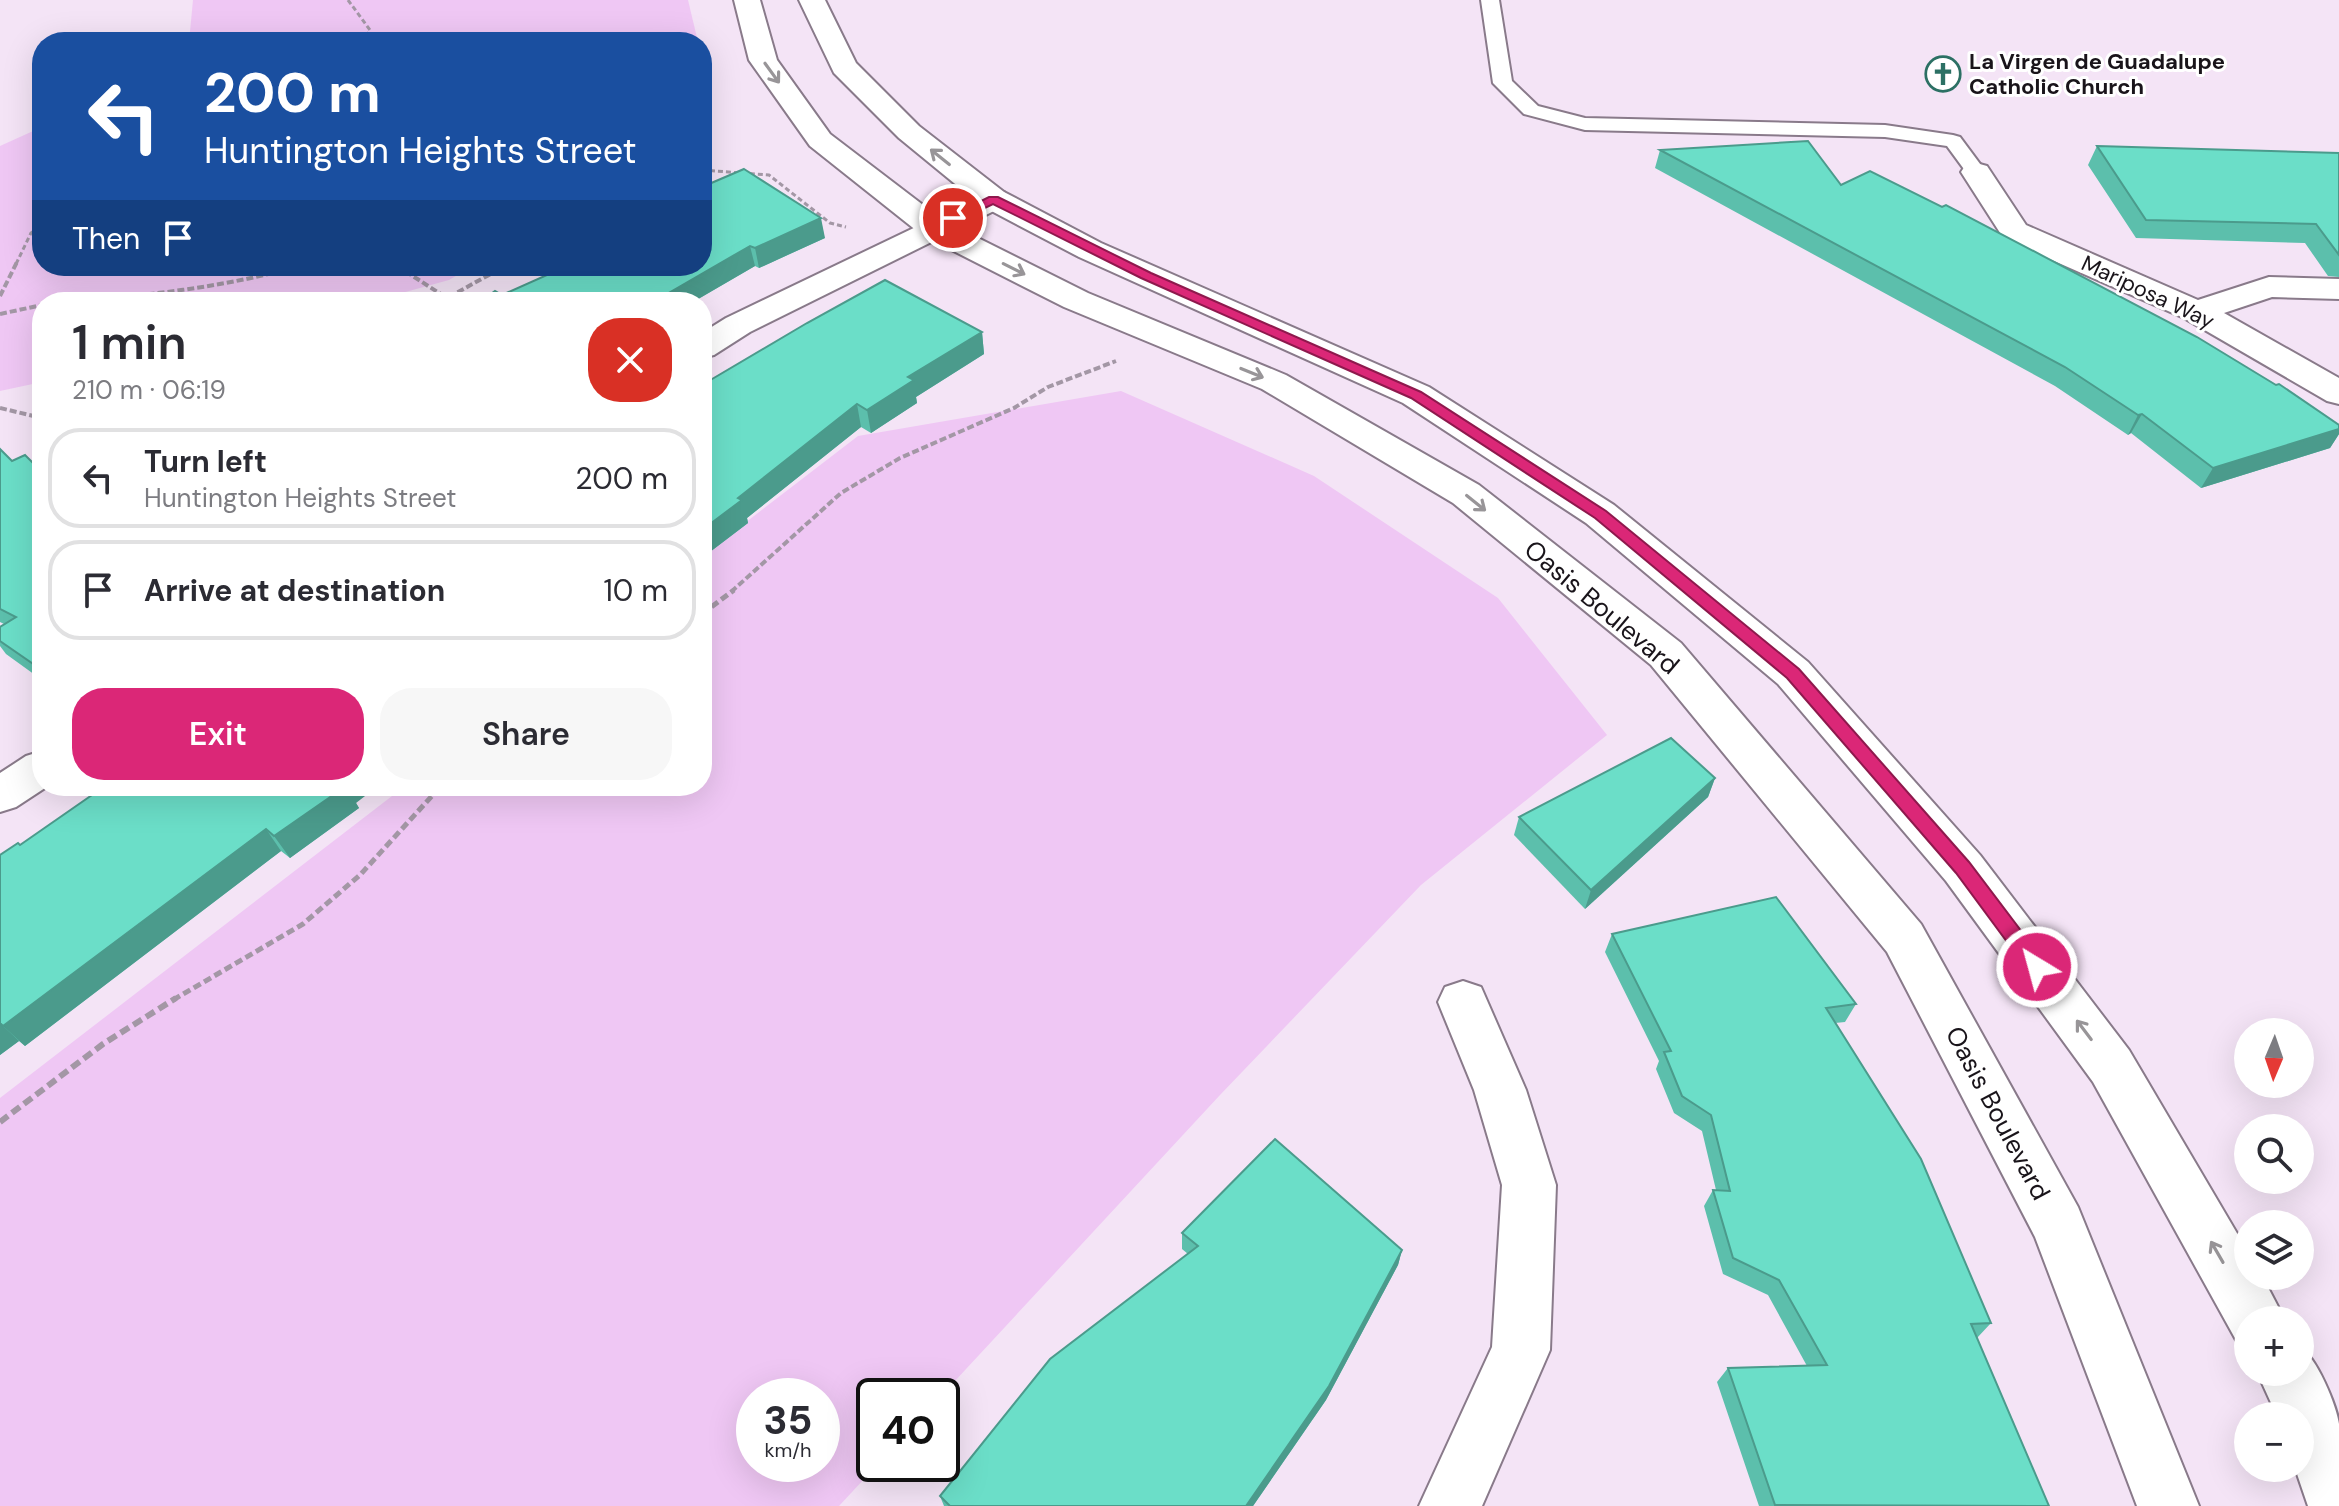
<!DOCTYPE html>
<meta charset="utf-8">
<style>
body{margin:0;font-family:"DM Sans",sans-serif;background:#f7f7f7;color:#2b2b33;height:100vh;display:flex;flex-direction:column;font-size:30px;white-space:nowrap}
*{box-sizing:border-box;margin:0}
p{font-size:26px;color:#7c7c81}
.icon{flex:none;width:44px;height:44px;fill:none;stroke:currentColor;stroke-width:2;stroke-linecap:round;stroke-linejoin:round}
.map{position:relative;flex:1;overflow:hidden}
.sheet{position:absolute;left:32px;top:292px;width:680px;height:504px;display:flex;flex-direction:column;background:#fff;border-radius:32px;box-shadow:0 8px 32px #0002}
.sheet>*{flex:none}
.guide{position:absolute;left:32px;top:32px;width:680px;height:244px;border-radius:32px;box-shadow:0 8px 32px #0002;background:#1a4fa0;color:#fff;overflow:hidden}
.needle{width:52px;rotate:182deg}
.tools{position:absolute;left:2234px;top:1018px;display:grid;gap:16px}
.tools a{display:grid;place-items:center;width:80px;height:80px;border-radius:50%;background:#fff;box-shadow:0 8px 32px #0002;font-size:40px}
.speed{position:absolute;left:736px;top:1378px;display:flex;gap:16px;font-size:40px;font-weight:700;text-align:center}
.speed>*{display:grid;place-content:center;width:104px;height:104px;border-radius:50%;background:#fff;box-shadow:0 8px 32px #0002;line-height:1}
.speed small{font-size:20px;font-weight:400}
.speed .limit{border:4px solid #111;border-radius:12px;background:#fff;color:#111}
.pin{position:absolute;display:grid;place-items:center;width:68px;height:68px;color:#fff;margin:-34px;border:4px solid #fff;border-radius:50%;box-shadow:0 2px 8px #0007}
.me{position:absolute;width:88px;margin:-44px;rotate:323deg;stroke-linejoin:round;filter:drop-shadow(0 0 6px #0008)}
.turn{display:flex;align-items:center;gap:28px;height:168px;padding:0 40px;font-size:36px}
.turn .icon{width:104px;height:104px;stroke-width:2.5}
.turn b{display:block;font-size:56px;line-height:68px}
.then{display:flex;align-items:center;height:76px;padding:0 40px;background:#0003;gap:16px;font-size:30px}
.round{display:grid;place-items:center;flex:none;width:84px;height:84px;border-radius:32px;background:#f7f7f7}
.overview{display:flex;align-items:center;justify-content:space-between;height:136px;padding:0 40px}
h1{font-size:48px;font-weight:600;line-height:60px}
.action{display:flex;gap:16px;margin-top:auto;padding:16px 40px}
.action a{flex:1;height:92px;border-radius:32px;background:#db2777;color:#fff;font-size:32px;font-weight:600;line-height:92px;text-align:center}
.action a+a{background:#f7f7f7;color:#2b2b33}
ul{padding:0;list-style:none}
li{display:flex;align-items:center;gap:24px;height:100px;margin:0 16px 12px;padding:0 24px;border:4px solid #e1e1e2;border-radius:32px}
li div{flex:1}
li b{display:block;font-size:30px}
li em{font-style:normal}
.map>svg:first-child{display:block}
.green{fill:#efc7f4;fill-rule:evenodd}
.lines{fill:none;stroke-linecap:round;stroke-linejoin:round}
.service-casing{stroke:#897a8a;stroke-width:4}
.minor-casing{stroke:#897a8a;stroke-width:4}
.tertiary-casing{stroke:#897a8a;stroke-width:4}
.path-far3{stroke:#a397a5;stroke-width:3;stroke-dasharray:5 3;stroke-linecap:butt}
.path-far2{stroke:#a397a5;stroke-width:4;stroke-dasharray:7 3;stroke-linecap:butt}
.path-far1{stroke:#a397a5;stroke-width:5;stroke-dasharray:8 4;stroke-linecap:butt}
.path{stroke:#a397a5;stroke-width:6;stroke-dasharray:10 5;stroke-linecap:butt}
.service{fill:#fff;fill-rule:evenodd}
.minor{fill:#fff;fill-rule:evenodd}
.tertiary{fill:#fff;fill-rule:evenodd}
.wall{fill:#5cbfac}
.shaded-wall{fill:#4b9b8c}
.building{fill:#6bdec8;stroke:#4b9b8c;stroke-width:2}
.oneway{stroke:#989598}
.route{fill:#db2777;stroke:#8e194d;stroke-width:2}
.labels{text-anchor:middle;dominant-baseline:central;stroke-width:6;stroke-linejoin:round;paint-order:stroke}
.far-poi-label{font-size:22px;font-weight:bold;fill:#19141a;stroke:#fff;text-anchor:start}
.far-street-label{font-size:22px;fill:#19141a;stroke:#fff}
.street-label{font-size:26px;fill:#19141a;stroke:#fff}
</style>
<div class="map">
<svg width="2339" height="1506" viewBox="0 0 2339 1506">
<rect width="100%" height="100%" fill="#f4e4f6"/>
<!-- green -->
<g class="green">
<path d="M193 0H688L698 42H189Z"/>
<path d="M42 127V266H473L449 280 369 302H42V382L0 391V146Z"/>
<path d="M1121 391 1314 476 1498 598 1607 735 1421 885 1220 1095 941 1396H874V1464H878L839 1506H0V1098L405 786H702V556L858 436ZM754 1396H822V1464H754Z"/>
</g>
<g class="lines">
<defs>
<path id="service" d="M1481 0H1499L1512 81 1538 106 1585 118 1885 125 1953 135 1960 137 1986 172 1983 176H1969L1947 146 1885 137 1585 130 1524 114 1493 83Z"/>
<g id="minor">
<path d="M1976 163 1987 166 2026 225 2198 300 2269 277 2339 279V299L2272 297 2224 313 2339 378V404L2327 401 2184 318 2004 239 1961 172 1965 166Z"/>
<path d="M993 190 1004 192 1008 199 1004 206 750 332 714 355 702 358V333L726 318Z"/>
<path d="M42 751V786H48L16 807 0 812V773L26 756Z"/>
<path d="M1463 981 1481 987 1526 1090 1556 1185 1550 1350 1482 1506H1419L1492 1347 1502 1185 1474 1090 1438 1002 1445 987Z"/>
</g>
<g id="tertiary">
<path d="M734 0H760L777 60 830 134 944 221 1088 293 1286 375 1479 485 1681 643 1921 924 2078 1207 2199 1506H2137L2035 1237 1887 952 1651 665 1453 503 1262 389 1064 307 922 235 810 146 749 60Z"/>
<path d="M799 0H825L856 63 919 126 1004 192 1101 243 1429 387 1614 505 1808 662 1980 855 2129 1050 2248 1252V1276H2262L2285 1320H2248V1345L2236 1340 2093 1082 1946 881 1778 684 1586 523 1403 403 1079 257 982 206 899 138 834 73Z"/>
<path d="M2300 1348C2316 1355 2337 1407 2339 1424 2339 1451 2339 1479 2339 1506H2308L2295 1468H2300V1416H2277L2257 1372H2300Z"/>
</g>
</defs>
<!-- service casing -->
<use href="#service" class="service-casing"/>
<!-- minor casing -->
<use href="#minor" class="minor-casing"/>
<!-- tertiary casing -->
<use href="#tertiary" class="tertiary-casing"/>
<!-- path-far3 -->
<g class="path-far3">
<path d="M348 0 370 30 362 42"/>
<path d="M702 170 769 175 830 223 846 227"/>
<path d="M16 264 31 233 42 226"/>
</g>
<!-- path-far2 -->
<g class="path-far2">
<path d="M397 266 447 298"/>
<path d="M0 296 17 262"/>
<path d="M68 302C147 295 222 288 299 266"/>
<path d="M440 302 505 266"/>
<path d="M0 314 42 305"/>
<path d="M0 408 42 418"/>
<path d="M731 592 841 493 900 458 1014 408 1048 387 1116 361"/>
</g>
<!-- path-far1 -->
<g class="path-far1">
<path d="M702 614 734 590"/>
<path d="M173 1000 303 924 360 875 441 786"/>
</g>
<!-- path -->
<path class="path" d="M0 1122 103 1044 176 998"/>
<!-- service -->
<use href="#service" class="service"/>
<!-- minor -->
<use href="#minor" class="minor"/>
<!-- tertiary -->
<use href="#tertiary" class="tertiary"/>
</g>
<!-- wall -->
<g class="wall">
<path d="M2097 146 2339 153V277L2328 276 2305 243 2136 238 2088 165Z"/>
<path d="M1660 150 1841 185 2339 429V434L2330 448 2201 488 2131 433 2128 435 2055 386 1655 168Z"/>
<path d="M702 187 825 238 759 268 755 266 693 302H480L502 295 702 266Z"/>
<path d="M982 332 984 354 916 397 917 403 871 433 861 427 747 518 748 523 702 558V385Z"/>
<path d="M0 449 12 461 42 472V680L6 654 0 646V627L4 624 0 622Z"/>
<path d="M1715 778 1708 797 1585 909 1514 835 1519 817Z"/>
<path d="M356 803 359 808 290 858 281 851 25 1046 19 1041 0 1055V855L20 845Z"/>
<path d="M1612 934 1856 1004 1845 1022 1835 1023 1991 1323 1977 1338 2049 1506H1759L1717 1382 1728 1368 1807 1366 1768 1295 1723 1274 1704 1206 1713 1190H1716L1702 1131 1674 1113 1656 1069 1659 1061 1605 952Z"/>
<path d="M1182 1233 1402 1250 1398 1265 1326 1400 1253 1506H944L940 1496 1188 1254 1182 1249Z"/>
</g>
<!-- shaded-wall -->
<g class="shaded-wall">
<path d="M821 218 825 238 759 268 755 248Z"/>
<path d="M750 246 755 266 693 302H653Z"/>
<path d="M982 332 984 354 916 397 917 403 871 433 867 410 908 377Z"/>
<path d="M857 404 861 427 747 518 748 523 702 558V530L738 498Z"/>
<path d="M2142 414 2131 433 2128 435 2138 415Z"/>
<path d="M2339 429V434L2330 448 2201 488 2213 468Z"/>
<path d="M1715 778 1708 797 1585 909 1591 890Z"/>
<path d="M343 786H378L356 803 359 808 290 858 274 836Z"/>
<path d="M266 829 281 851 25 1046 3 1026Z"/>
<path d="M0 1023 19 1041 0 1055Z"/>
<path d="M1402 1250 1398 1265 1326 1400 1253 1506H1246Z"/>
</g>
<!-- building -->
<g class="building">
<path d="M1808 141 1841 185 1870 171 1942 207 1946 205 2197 337 2276 385 2279 384 2339 425V429L2213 468 2142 414 2138 415 2065 367 1660 150Z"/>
<path d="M2097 146 2339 153V255L2316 224 2146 220Z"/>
<path d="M744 169 821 218 755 248 750 246 653 302H480L495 291 502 295 567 266H702V187Z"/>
<path d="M885 280 982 332 908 377 914 380 867 410 857 404 738 498 742 500 702 530V385L807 323Z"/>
<path d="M0 449 12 461 25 455 42 472V670L0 641V627L16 617 0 609Z"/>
<path d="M1671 738 1715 778 1591 890 1519 817Z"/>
<path d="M105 786H346L274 836 266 829 3 1026 0 1023V855L18 843 20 845Z"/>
<path d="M1776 897 1856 1004 1826 1008 1921 1159 1991 1323 1971 1324 2049 1506 1775 1505 1728 1368 1827 1365 1779 1280 1733 1258 1713 1190 1730 1191 1711 1115 1682 1096 1664 1052 1671 1051 1612 934Z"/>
<path d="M1275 1139 1402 1250 1329 1386 1246 1506H950L940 1496 1050 1359 1198 1246 1182 1233Z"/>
</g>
<!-- one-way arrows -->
<defs><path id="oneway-shaft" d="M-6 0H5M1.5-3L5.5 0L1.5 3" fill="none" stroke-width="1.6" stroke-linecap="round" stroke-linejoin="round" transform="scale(2)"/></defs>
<g class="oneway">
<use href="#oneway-shaft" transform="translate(772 73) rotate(54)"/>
<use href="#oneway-shaft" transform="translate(940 157) rotate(-141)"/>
<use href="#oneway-shaft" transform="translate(1014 269) rotate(27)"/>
<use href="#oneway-shaft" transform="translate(1252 373) rotate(22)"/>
<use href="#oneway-shaft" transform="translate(1476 503) rotate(39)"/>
<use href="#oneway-shaft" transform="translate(2084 1030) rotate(-127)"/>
<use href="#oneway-shaft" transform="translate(2217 1252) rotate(-120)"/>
</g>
<!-- route -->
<path class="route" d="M989 197H998L1151 273 1421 392 1606 511 1799 669 1969 862 2044 961 2047 967 2044 973 2037 976 2030 973 1956 873 1787 678 1595 518 1411 398 1141 278 993 204 958 221 947 218Z"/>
<!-- icons -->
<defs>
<symbol id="church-ring" viewBox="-11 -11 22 22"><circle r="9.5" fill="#fff" stroke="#2c7064" stroke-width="1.5"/><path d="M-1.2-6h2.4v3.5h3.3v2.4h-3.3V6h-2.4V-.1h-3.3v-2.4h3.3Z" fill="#2c7064"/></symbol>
</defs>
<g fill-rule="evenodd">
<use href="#church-ring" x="1923" y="54" width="40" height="40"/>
</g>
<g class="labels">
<!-- far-poi labels -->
<g class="far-poi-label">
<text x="1969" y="61">La Virgen de Guadalupe<tspan x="1969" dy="25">Catholic Church</tspan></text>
</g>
<!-- far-street labels -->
<g class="far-street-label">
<text transform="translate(2148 292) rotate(25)">Mariposa Way</text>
</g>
<!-- street labels -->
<g class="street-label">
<text transform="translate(1602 607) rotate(40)">Oasis Boulevard</text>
<text transform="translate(1998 1113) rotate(62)">Oasis Boulevard</text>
</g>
</g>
</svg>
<div class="tools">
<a><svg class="needle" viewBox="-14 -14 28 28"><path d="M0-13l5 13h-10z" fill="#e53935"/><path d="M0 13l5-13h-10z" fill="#7c7c81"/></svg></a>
<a><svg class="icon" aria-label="search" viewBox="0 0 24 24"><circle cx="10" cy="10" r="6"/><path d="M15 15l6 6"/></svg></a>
<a><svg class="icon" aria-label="layers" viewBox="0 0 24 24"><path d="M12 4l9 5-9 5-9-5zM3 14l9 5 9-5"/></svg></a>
<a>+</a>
<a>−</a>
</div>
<div class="speed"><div>35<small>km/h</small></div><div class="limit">40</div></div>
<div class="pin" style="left:953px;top:218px;background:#d93025"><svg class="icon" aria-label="arrive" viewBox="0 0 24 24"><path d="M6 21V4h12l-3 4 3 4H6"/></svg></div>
<svg class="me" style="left:2037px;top:967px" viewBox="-20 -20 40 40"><circle r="17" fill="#db2777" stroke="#fff" stroke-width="3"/><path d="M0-11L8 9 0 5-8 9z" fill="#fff"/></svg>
<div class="guide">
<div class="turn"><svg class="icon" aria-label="left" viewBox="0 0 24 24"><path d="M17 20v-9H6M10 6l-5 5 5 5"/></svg><div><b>200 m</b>Huntington Heights Street</div></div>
<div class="then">Then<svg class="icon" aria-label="arrive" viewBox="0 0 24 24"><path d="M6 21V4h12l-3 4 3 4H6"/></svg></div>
</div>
<section class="sheet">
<div class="overview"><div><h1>1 min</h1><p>210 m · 06:19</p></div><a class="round" style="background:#d93025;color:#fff"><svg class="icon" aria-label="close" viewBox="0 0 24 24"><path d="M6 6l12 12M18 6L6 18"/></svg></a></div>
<ul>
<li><svg class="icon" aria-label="left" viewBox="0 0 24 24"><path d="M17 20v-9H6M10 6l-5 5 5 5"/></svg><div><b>Turn left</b><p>Huntington Heights Street</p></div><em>200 m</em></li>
<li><svg class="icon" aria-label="arrive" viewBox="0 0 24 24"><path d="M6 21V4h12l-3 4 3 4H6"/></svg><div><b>Arrive at destination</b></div><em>10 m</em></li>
</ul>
<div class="action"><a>Exit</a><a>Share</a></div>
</section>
</div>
